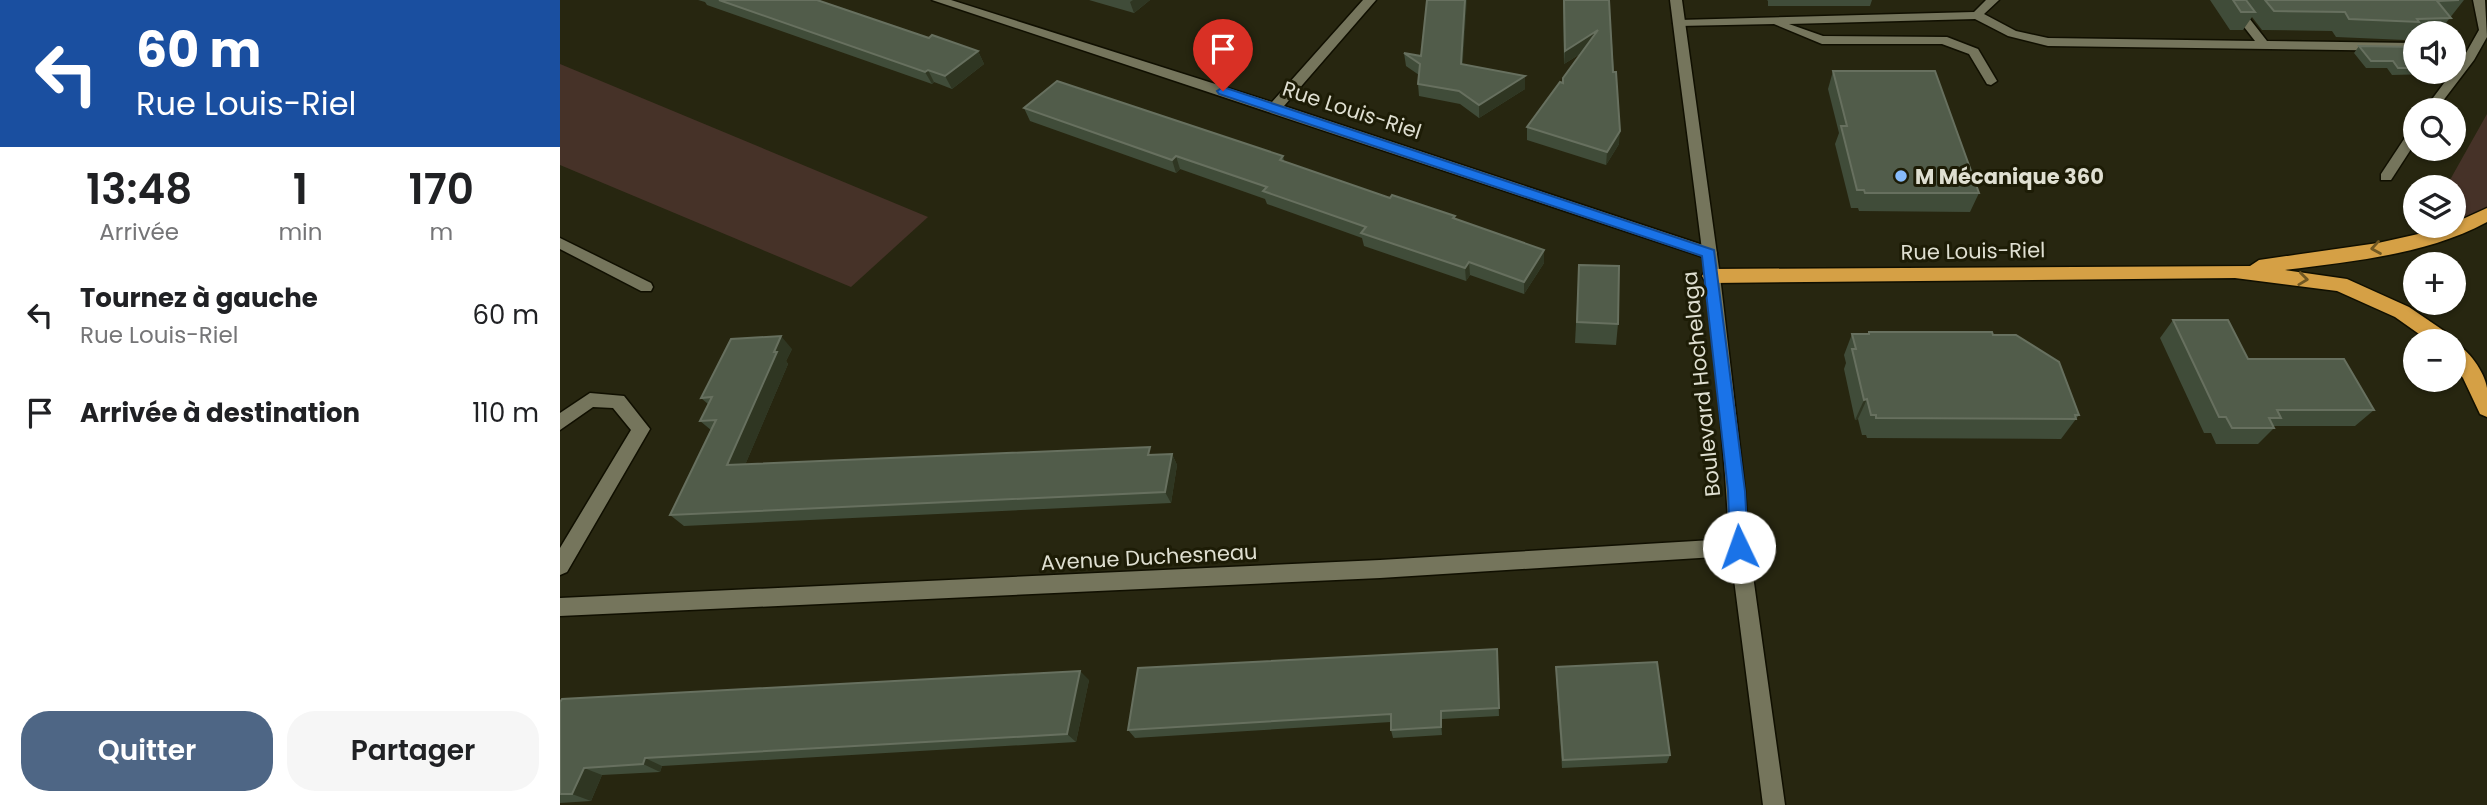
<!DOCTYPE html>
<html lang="fr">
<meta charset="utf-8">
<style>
body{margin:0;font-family:Poppins,sans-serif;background:#f6f6f6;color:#202124;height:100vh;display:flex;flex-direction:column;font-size:26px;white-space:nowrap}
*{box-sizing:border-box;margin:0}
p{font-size:23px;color:#757577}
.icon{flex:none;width:38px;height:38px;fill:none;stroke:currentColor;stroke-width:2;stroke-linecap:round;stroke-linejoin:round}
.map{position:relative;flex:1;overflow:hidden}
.side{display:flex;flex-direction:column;background:#fff;width:560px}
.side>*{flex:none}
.hud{background:#1a4fa0;color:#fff;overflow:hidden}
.tools{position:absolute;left:1843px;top:21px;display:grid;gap:14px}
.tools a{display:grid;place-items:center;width:63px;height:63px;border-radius:50%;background:#fff;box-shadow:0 2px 5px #0004;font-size:35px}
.pin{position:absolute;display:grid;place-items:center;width:60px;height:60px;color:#fff;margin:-72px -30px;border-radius:50% 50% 50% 0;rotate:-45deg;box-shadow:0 0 7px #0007}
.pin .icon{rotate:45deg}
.me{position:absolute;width:77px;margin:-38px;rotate:357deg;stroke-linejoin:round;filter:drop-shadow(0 0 5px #0008)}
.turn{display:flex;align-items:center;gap:24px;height:147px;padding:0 21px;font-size:32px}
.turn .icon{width:91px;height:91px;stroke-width:2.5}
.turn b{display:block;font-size:49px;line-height:60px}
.eta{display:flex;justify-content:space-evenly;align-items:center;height:119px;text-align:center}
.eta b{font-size:42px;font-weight:600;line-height:49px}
.action{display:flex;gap:14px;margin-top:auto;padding:14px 21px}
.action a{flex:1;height:80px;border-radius:28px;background:#4e6685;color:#fff;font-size:28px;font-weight:600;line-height:80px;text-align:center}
.action a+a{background:#f6f6f6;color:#202124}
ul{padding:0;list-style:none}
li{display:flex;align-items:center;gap:21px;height:98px;padding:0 21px}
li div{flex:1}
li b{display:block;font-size:26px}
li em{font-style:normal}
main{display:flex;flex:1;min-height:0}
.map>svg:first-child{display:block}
.green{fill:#463228}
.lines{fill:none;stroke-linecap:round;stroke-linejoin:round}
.lane-casing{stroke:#100f00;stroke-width:3}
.street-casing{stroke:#100f00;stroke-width:3}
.secondary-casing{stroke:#100f00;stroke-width:3}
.highway-casing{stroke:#100f00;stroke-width:3}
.lane{fill:#75755c;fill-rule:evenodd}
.street{fill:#75755c;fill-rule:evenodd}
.secondary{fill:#75755c;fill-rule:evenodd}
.highway{fill:#d5a045;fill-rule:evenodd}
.wall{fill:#404c39}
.shaded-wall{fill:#2f3622}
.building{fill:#515c4a;stroke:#67705f;stroke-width:2}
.oneway{stroke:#705722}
.route{fill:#1a73e8;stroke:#114b97;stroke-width:2}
.poi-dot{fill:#86bbfb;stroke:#1d1c06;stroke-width:2.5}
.labels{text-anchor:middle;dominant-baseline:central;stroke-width:6;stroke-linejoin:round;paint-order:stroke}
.street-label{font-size:21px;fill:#dfdfd1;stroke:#1d1c06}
.poi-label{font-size:21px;font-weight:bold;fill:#dfdfd1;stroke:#1d1c06;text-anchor:start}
</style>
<main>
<section class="side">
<div class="hud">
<div class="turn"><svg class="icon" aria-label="left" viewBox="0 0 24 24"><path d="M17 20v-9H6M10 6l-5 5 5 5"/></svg><div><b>60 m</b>Rue Louis-Riel</div></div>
</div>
<div class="eta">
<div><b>13:48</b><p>Arrivée</p></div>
<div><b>1</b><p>min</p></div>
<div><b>170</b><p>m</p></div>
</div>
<ul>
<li><svg class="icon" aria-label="left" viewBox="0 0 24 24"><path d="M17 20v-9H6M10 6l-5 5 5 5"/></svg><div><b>Tournez à gauche</b><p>Rue Louis-Riel</p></div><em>60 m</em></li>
<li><svg class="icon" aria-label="arrive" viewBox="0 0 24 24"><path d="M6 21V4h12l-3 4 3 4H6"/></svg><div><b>Arrivée à destination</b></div><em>110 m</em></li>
</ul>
<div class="action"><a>Quitter</a><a>Partager</a></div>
</section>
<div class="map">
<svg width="1927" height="805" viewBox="0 0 1927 805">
<rect width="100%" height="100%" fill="#272610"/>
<!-- green -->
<g class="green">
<path d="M0 64 368 217 291 287 0 165Z"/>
<path d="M1927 114V214L1856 241 1865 226H1894V187H1886Z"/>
</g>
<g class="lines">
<defs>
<g id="lane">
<path d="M1426 0H1439L1424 14 1456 31 1488 38 1695 41 1663 0H1675L1707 41 1855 43V51L1488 46 1448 36 1415 19 1229 24 1263 36 1387 37 1418 49 1437 81 1431 85 1427 84 1409 54 1382 44H1262L1214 24 1119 26 1113 23 1119 20 1414 12Z"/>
<path d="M1913 0H1925L1927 37 1914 60 1876 110H1864L1902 59 1894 58V50L1906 53 1919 30Z"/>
<path d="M1855 129V143L1831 180H1821V174L1850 130Z"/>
<path d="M0 238 91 283 93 287 91 291H81L0 249Z"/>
</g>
<g id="street">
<path d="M372 0H391L712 102 803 0H816L724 106 1155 249 1157 253 1155 257H1143Z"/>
<path d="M30 393 64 396 90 429 7 572 0 575V548L71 430 53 408 33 407 0 430V413Z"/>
</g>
<path id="secondary" d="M1110 0H1122L1160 276 1185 491 1189 547 1225 805H1203L1171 556 820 578 0 616V598L820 560 1169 539C1160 359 1132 179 1110 0Z"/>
<g id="highway">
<path d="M1927 208V222C1866 255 1793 261 1725 270L1787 279 1849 307 1890 335 1893 341H1869L1835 317 1777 291 1675 278 1152 283 1145 281 1142 276 1145 271 1152 269 1690 266 1699 260 1818 243 1894 226V223Z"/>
<path d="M1894 343C1908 348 1925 373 1927 388 1927 397 1927 407 1927 417L1920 414 1903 378 1894 366Z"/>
</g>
</defs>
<!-- lane casing -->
<use href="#lane" class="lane-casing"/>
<!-- street casing -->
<use href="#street" class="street-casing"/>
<!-- secondary casing -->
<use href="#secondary" class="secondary-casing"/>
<!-- highway casing -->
<use href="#highway" class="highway-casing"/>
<!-- lane -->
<use href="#lane" class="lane"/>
<!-- street -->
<use href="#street" class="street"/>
<!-- secondary -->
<use href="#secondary" class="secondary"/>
<!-- highway -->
<use href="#highway" class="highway"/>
</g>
<!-- wall -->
<g class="wall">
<path d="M138 0H257L369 38 418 51 424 64 392 89 374 82 372 84 147 5 145 2Z"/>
<path d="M529 0H590L574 13Z"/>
<path d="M1003 0H1049L1059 144 1046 165 967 140V127L1003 83 1020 54 1004 64Z"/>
<path d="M1207 0H1312L1310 6H1208V1Z"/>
<path d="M1650 0H1904L1878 33H1855V37L1847 38 1845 40 1776 37 1772 31 1702 30 1692 17 1683 30H1670Z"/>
<path d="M1799 46 1855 47V72H1874L1872 74 1832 75 1827 68H1806L1794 53Z"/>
<path d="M844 53 902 64 965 89 919 118 900 104 859 96 858 84 859 75 846 66Z"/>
<path d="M1273 71 1419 193 1410 212 1299 211 1298 208H1291L1275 144 1279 133 1268 89Z"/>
<path d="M464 108 723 156 724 161 830 198 895 216V219L984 250V263L964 294 910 275 906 281 804 246 802 238 707 204 705 199 620 169 616 173 470 121Z"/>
<path d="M1019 265 1058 324 1056 345 1015 343Z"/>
<path d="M1613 320 1688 359 1814 410 1795 426H1713L1714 428 1698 444H1656L1651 433H1644L1600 338Z"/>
<path d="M1309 332 1433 335 1519 415 1501 439 1307 438 1306 435H1302L1298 419 1295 420 1284 369 1286 363 1284 355 1292 334H1308Z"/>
<path d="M232 349 226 361 228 364 185 465 612 454 617 465 611 503 124 526 110 515 151 430 140 421 148 404 141 398Z"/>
<path d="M937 649 939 716 882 719V735L833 738 831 730V722L575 738 568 730Z"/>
<path d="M996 667 1110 755 1107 763 1002 768 996 676Z"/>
<path d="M529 680 516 742 102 766 100 772 42 775 31 801 0 803V702Z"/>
</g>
<!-- shaded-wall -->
<g class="shaded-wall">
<path d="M573 0H590L574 13 570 2Z"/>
<path d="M905 0H907L902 76 901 64Z"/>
<path d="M1038 30 1037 43 1004 64 1005 51Z"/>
<path d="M418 51 424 64 392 89 385 76Z"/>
<path d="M368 70 374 82 372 84 365 72Z"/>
<path d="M965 76V89L919 118V105Z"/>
<path d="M1060 131 1059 144 1046 165 1047 152Z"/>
<path d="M616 156 620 169 616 173 612 160Z"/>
<path d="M984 250V263L964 294V282Z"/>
<path d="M909 262 910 275 906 281 905 268Z"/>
<path d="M221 336 232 349 226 361 228 364 180 477 167 465Z"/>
<path d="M1307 399 1298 419 1295 420 1304 400Z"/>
<path d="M612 454 617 465 611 503 605 492Z"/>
<path d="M520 671 529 680 516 742 507 734Z"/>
<path d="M881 711 882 719V735L881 727Z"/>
<path d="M85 758 102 766 100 772 83 764Z"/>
<path d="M24 768 42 775 31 801 12 794Z"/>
</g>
<!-- building -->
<g class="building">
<path d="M159 0H257L369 38 372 35 418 51 385 76 368 70 365 72Z"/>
<path d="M867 0H905L901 64 965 76 919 105 899 91 858 84 860 64 844 53 861 56Z"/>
<path d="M1004 0H1049L1053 72H1056L1060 131 1047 152 967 127 1000 82 1003 83V78L1038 30 1005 51Z"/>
<path d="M1673 0H1686L1695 12H1681Z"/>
<path d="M1705 0H1899L1877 1 1891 18 1857 19 1859 22 1789 19 1785 12 1714 11Z"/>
<path d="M1799 46 1855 47V68H1838L1833 61H1811Z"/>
<path d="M1273 71H1375L1419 193H1305L1304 190H1297L1281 126H1287Z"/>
<path d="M497 81 723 156 720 160 830 198 832 195 895 216 893 218 984 250 964 282 909 262 905 268 801 233 806 227 703 191 707 187 616 156 612 160 464 108Z"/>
<path d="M1019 265 1059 266 1058 324 1017 322Z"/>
<path d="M1613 320H1668L1688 359H1784L1814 410H1717L1721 418H1709L1714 428H1672L1666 417H1659Z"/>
<path d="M1309 332H1432L1433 335H1456L1499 362 1519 415H1515L1516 419 1316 418V415H1311L1307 399 1304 400 1292 349H1296L1292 334H1309Z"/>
<path d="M221 336 214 352H217L167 465 590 447 588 455 612 454 605 492 110 515 156 420 140 421 152 397 141 398 171 339Z"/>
<path d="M937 649 939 708 881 711V727L831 730V714L568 730 578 668Z"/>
<path d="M1097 662 1110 755 1003 760 996 667Z"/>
<path d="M520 671 507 734 85 758 83 764 24 768 12 794H0V702L2 699Z"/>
</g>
<!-- one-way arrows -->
<defs><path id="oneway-chevron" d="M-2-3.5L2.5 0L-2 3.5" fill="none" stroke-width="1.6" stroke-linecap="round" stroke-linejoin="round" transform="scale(1.75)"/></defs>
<g class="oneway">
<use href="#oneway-chevron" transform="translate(1816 248) rotate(171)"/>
<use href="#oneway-chevron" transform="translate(1743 279) rotate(7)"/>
</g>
<!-- route -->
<path class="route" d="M663 87 1154 250 1185 491 1188 547 1185 553 1179 555 1173 553 1170 547 1168 491 1142 256 659 94 657 91Z"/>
<!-- markers -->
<circle class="poi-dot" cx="1341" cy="176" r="7"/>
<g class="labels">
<!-- street labels -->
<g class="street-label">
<text transform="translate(792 110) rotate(18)">Rue Louis-Riel</text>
<text transform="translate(1413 251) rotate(-1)">Rue Louis-Riel</text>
<text transform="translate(1141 384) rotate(-96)">Boulevard Hochelaga</text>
<text transform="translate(589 557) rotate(-3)">Avenue Duchesneau</text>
</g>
<!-- poi labels -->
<g class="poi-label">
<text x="1355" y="176">M Mécanique 360</text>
</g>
</g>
</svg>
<div class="tools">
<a><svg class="icon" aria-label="sound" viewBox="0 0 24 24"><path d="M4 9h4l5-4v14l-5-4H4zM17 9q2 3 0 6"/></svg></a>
<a><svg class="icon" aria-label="search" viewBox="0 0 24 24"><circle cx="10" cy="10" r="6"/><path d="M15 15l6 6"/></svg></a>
<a><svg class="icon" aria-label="layers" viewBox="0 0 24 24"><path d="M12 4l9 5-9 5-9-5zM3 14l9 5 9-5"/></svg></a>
<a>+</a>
<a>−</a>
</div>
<div class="pin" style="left:663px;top:91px;background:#d93025"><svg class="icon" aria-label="arrive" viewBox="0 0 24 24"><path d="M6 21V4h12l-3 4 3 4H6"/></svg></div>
<svg class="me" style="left:1179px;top:547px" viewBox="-20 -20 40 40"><circle r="19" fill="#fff"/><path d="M0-13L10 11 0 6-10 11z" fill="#1a73e8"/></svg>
</div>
</main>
